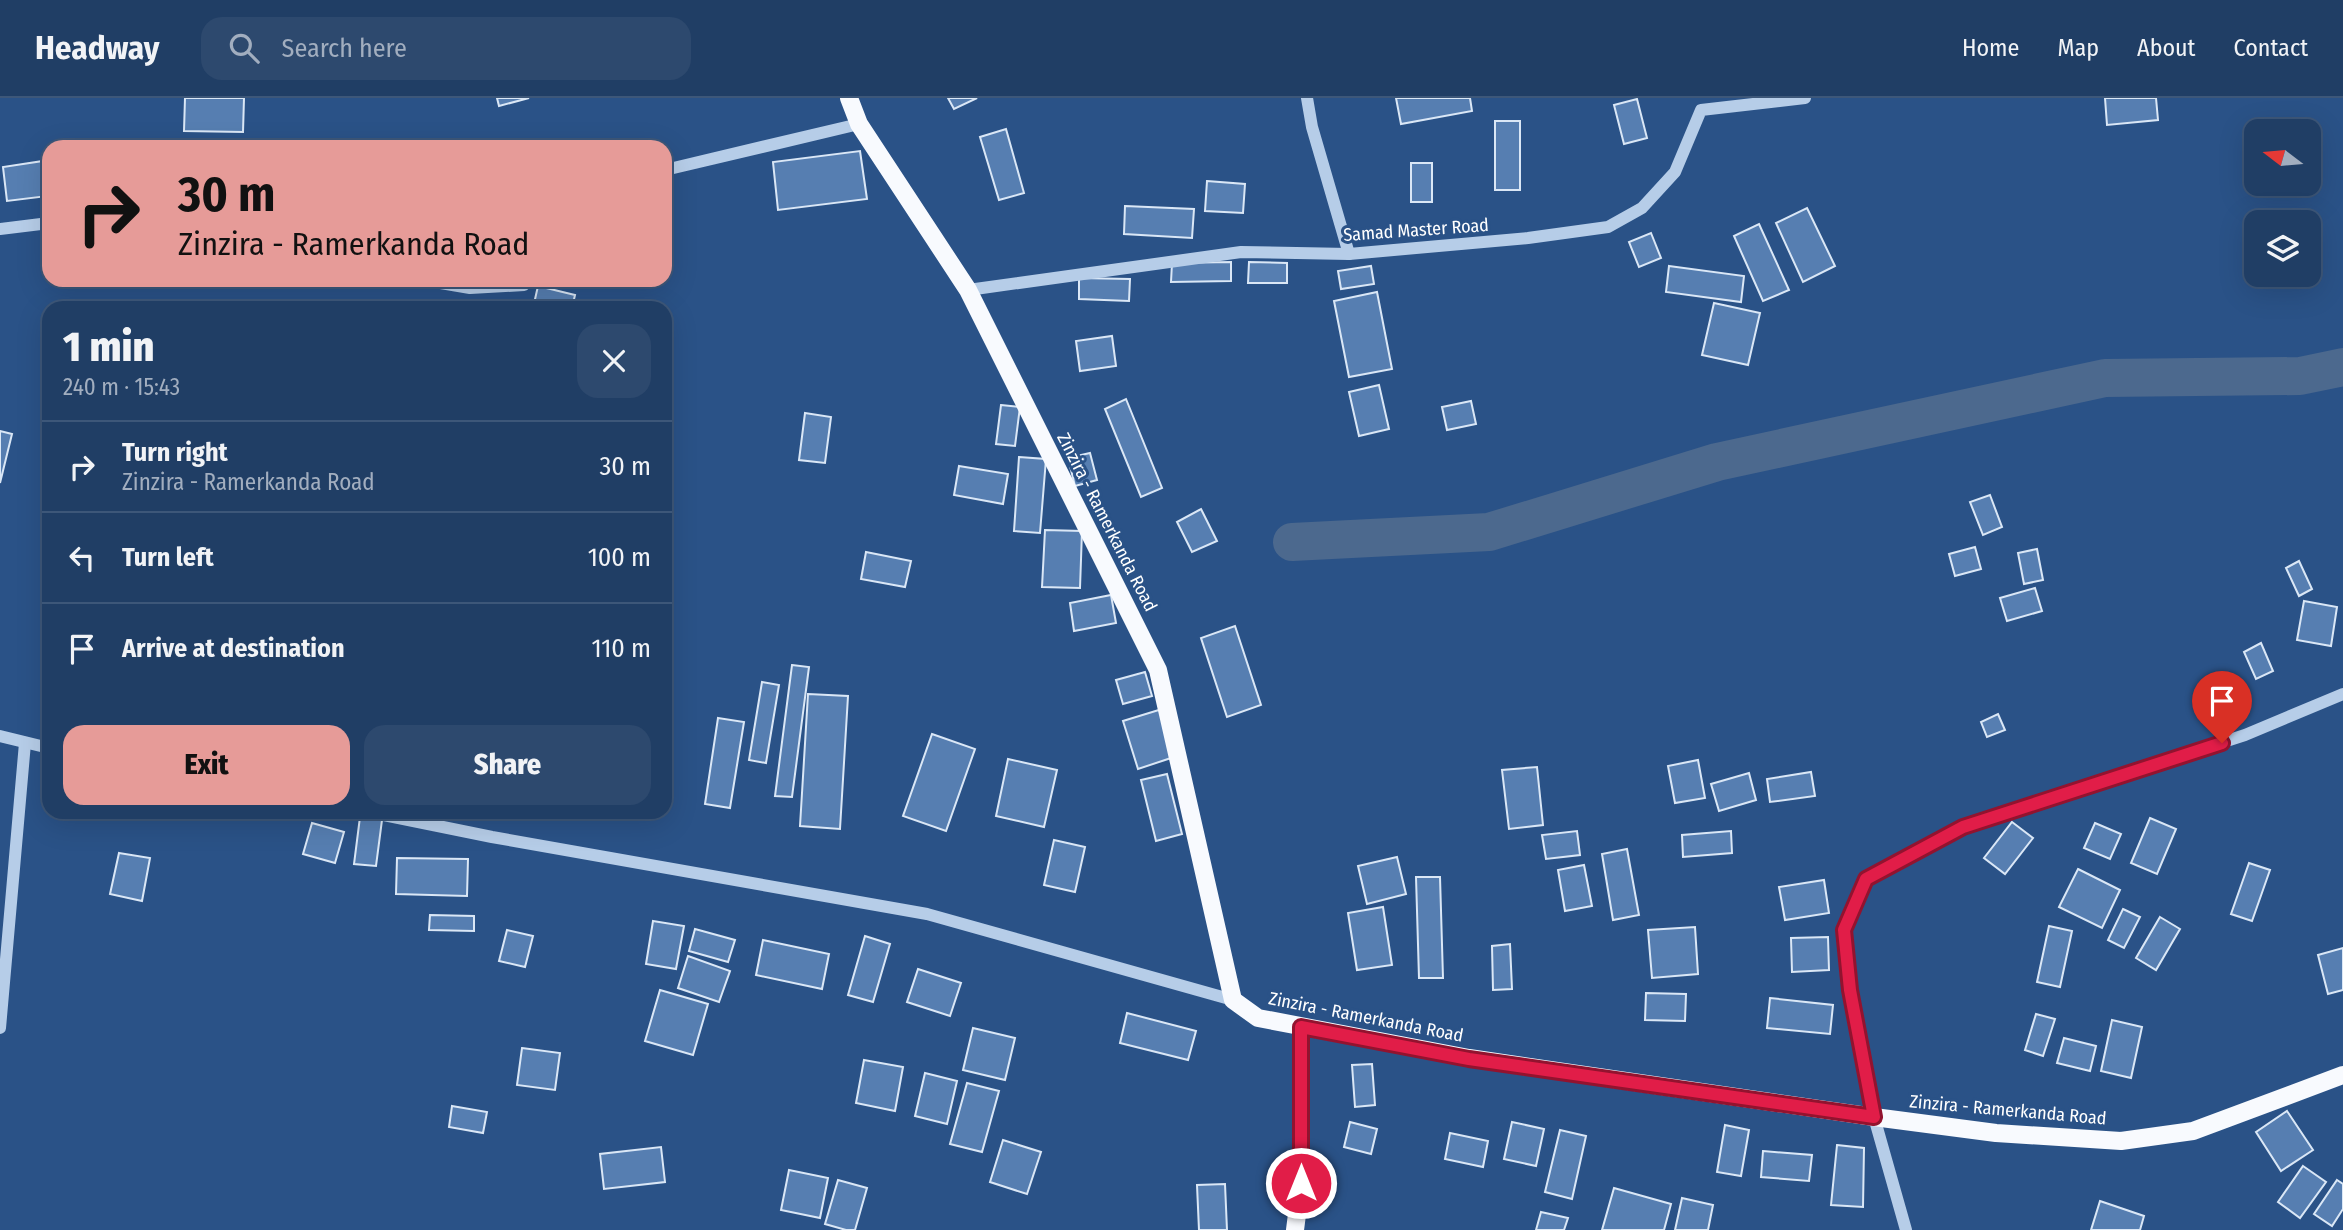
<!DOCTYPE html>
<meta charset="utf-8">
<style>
body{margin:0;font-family:"Fira Sans Condensed",sans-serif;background:#2d496e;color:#f1f3f6;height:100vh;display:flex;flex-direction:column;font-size:26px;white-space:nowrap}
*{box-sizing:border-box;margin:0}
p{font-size:23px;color:#a2aebf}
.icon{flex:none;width:38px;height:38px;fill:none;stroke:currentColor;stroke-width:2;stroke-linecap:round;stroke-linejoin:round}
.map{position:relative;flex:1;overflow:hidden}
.details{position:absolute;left:42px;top:203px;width:630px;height:518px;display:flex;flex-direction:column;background:#203e65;border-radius:21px;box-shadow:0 7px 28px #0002,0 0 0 2px #3d5779}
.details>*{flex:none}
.banner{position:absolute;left:42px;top:42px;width:630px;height:147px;border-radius:21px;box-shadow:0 7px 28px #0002,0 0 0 2px #3d5779;background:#e69b98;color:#111;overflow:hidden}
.needle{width:46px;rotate:286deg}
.tools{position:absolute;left:2244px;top:21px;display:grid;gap:14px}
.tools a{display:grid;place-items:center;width:77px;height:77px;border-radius:14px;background:#203e65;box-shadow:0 7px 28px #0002,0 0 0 2px #3d5779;font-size:35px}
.pin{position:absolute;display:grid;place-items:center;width:60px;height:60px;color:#fff;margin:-72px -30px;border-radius:50% 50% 50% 0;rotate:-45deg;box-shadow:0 0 7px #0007}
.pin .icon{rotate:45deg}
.me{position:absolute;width:77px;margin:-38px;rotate:0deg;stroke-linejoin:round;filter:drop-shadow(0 0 5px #0008)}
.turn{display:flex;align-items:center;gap:24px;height:147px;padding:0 21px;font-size:32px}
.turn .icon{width:91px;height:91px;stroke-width:2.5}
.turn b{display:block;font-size:49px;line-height:60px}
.round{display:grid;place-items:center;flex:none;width:74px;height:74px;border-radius:21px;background:#2d496e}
.head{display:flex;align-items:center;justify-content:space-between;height:119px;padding:0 21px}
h1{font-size:42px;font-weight:800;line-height:52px}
.cta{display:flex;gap:14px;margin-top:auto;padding:14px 21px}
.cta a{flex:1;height:80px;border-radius:21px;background:#e69b98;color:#111;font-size:28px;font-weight:800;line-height:80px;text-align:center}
.cta a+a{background:#2d496e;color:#f1f3f6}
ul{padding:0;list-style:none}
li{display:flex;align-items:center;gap:21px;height:91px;padding:0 21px;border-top:2px solid #3d5779}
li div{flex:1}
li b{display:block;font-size:26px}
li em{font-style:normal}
header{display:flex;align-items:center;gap:42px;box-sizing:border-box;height:98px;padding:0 35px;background:#203e65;border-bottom:2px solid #3d5779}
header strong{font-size:33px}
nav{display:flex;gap:38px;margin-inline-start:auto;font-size:24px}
.search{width:490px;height:63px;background:#2d496e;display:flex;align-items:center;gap:18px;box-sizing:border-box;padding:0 24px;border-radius:21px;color:#a2aebf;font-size:26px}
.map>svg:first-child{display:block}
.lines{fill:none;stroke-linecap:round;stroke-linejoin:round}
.canal{stroke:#4c698e;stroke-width:38}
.building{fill:#567eb1;stroke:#dae7f6;stroke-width:2}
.minor{stroke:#b6cde8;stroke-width:12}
.major{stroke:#f8fafe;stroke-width:18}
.route-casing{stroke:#92132f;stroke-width:18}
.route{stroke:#e11d48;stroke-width:12}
.labels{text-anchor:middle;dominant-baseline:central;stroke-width:6;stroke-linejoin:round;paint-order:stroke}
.street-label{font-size:18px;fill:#fff;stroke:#2a5287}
</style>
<header>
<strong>Headway</strong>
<div class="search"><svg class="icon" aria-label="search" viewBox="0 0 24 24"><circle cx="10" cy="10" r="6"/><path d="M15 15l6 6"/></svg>Search here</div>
<nav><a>Home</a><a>Map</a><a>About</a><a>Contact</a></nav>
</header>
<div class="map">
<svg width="2343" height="1132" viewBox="0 0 2343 1132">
<rect width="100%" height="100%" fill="#2a5287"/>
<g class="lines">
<!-- canal -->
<path class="canal" d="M1292 444 1489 434 1717 364 2105 280 2300 278 2343 269"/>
</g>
<!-- building -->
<g class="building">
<path d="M185 0H244L243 34 184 33Z"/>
<path d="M497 0H529L499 8Z"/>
<path d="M948 0H977L954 11Z"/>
<path d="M1396 0H1470L1472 13 1401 26Z"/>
<path d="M2105 0H2156L2158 22 2107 27Z"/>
<path d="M1637 1 1647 40 1624 46 1614 7Z"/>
<rect x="1495" y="23" width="25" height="69"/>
<path d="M1006 31 1024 95 999 102 980 39Z"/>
<path d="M860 53 867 101 778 112 773 64Z"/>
<path d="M43 63 48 98 7 103 3 69Z"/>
<rect x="1411" y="65" width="21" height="39"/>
<path d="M1207 83 1245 86 1243 115 1205 113Z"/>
<path d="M1125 108 1194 111 1192 140 1124 136Z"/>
<path d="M1807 110 1835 168 1803 184 1776 125Z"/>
<path d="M1759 126 1789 192 1763 203 1734 138Z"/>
<path d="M1651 135 1661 160 1639 169 1629 144Z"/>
<path d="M1231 164V183L1171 184 1172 165Z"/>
<path d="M1249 164 1287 165V185H1248Z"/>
<path d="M1371 168 1374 186 1341 191 1338 173Z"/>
<path d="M1669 168 1744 178 1741 204 1666 194Z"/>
<path d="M1079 180 1130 181 1129 203 1079 201Z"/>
<path d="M538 188 575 197 572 210H533Z"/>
<path d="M1377 194 1392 271 1349 279 1334 203Z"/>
<path d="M1714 205 1760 215 1748 267 1702 257Z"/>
<path d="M1112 238 1116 268 1080 273 1076 243Z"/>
<path d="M1379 287 1389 331 1359 338 1349 294Z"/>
<path d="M1126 301 1162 390 1141 399 1105 311Z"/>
<path d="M1471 303 1476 326 1447 332 1442 309Z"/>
<path d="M1001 307 1020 309 1015 348 996 346Z"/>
<path d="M805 315 831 319 825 365 799 362Z"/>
<path d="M0 333 12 336 0 385Z"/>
<path d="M1090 355 1097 382 1075 388 1068 360Z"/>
<path d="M1019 359 1046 361 1040 435 1014 433Z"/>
<path d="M959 368 1008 376 1003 406 954 397Z"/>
<path d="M1990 397 2002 429 1983 437 1970 404Z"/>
<path d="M1201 411 1217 443 1192 454 1177 424Z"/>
<path d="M1045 432 1082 433 1080 490 1042 489Z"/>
<path d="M1975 449 1981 471 1955 478 1949 456Z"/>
<path d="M2037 451 2043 482 2024 486 2018 455Z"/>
<path d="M866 454 911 463 905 489 861 481Z"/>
<path d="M2299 463 2312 491 2299 498 2286 470Z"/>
<path d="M2035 490 2042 513 2007 523 2000 500Z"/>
<path d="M1111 497 1116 525 1074 533 1070 505Z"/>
<path d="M2304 503 2337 509 2331 548 2297 542Z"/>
<path d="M1235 528 1261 607 1227 619 1201 540Z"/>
<path d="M2261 545 2273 573 2256 581 2244 554Z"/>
<path d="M792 567 809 569 792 699 775 698Z"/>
<path d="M1145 574 1152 598 1123 606 1116 582Z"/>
<path d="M762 584 779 587 766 665 749 662Z"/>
<path d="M808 596 848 598 840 731 800 728Z"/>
<path d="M1162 611 1177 658 1138 671 1123 623Z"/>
<path d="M1998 616 2005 632 1987 639 1981 624Z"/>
<path d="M718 620 744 624 730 710 705 706Z"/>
<path d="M932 636 975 651 946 733 903 718Z"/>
<path d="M1008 661 1057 672 1044 729 996 718Z"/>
<path d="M1698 662 1705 700 1675 705 1668 668Z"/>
<path d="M1537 669 1543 727 1509 731 1502 672Z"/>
<path d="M1811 674 1815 698 1770 704 1767 681Z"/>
<path d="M1749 675 1756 702 1719 713 1711 686Z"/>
<path d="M1167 676 1182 736 1156 743 1141 682Z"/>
<path d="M360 719 382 722 376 768 354 766Z"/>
<path d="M2150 720 2176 731 2157 776 2131 765Z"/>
<path d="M2012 724 2033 740 2005 776 1984 760Z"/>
<path d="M312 725 344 734 335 765 303 756Z"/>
<path d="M2095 725 2121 736 2110 761 2084 750Z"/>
<path d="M1577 733 1580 757 1546 761 1542 737Z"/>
<path d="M1731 733 1732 755 1683 759 1682 737Z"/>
<path d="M1054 742 1085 749 1075 794 1044 787Z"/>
<path d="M1627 751 1639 817 1613 822 1602 756Z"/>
<path d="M119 755 150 760 142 803 110 796Z"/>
<path d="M1397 759 1406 796 1367 806 1358 768Z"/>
<path d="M397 760 468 761 467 798 396 796Z"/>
<path d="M2249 765 2270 772 2252 823 2231 816Z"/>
<path d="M1584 767 1592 808 1565 813 1558 772Z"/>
<path d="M2078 771 2120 792 2102 830 2059 809Z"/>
<path d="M1416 779H1440L1443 880H1419Z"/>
<path d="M1824 782 1829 815 1785 822 1779 789Z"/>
<path d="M1383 809 1392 867 1357 872 1348 815Z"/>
<path d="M2123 811 2140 819 2124 850 2108 842Z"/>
<path d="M430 817 474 818V833L429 832Z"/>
<path d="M2160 819 2180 831 2156 872 2136 860Z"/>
<path d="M653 823 684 828 676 871 646 866Z"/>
<path d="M2049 828 2072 833 2060 889 2037 884Z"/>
<path d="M1695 829 1698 876 1652 880 1648 832Z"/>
<path d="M695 831 735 842 728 864 689 853Z"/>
<path d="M507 832 533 838 525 869 499 863Z"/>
<path d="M865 838 890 846 873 904 848 897Z"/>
<path d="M1828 839 1829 872 1792 874 1791 840Z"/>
<path d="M763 842 829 856 822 891 756 877Z"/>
<path d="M1510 846 1512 891 1493 892 1492 848Z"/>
<path d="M2343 850V892L2328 896 2318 857Z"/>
<path d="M688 858 730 873 719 904 678 890Z"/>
<path d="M918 871 961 885 950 918 907 904Z"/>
<path d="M660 892 708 906 693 957 645 943Z"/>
<path d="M1646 895 1686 896 1685 923 1645 922Z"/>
<path d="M1770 900 1833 907 1830 936 1767 930Z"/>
<path d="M1127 915 1196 933 1188 962 1120 945Z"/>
<path d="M2036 916 2055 921 2043 958 2025 952Z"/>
<path d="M2112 922 2142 929 2131 980 2101 973Z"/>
<path d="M973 930 1015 940 1005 982 963 972Z"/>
<path d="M2064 940 2096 948 2090 973 2057 965Z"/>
<path d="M522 950 560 955 555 992 517 987Z"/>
<path d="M864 962 903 969 895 1013 856 1005Z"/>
<path d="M1372 966 1375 1007 1355 1009 1352 967Z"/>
<path d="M925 975 957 983 947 1026 915 1018Z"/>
<path d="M967 985 999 993 982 1054 950 1046Z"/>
<path d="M452 1008 487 1014 483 1035 449 1029Z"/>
<path d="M2287 1013 2313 1052 2281 1073 2256 1034Z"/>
<path d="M1350 1024 1377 1031 1371 1056 1344 1049Z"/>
<path d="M1512 1024 1544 1031 1536 1068 1504 1061Z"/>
<path d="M1725 1027 1749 1032 1741 1078 1717 1074Z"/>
<path d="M1560 1032 1586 1038 1572 1101 1545 1094Z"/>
<path d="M1450 1035 1488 1043 1483 1069 1445 1061Z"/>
<path d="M1003 1042 1041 1054 1027 1096 990 1084Z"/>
<path d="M1837 1047 1864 1050 1863 1109 1831 1107Z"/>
<path d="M661 1049 665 1084 604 1091 600 1056Z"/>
<path d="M1763 1053 1812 1057 1809 1083 1761 1079Z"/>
<path d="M2303 1068 2326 1084 2300 1120 2278 1104Z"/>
<path d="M789 1072 828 1080 820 1120 781 1112Z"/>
<path d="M838 1082 867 1090 855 1132H846L825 1126Z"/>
<path d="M2337 1082 2343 1086V1111L2332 1128 2314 1116Z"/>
<path d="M1225 1086 1227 1132H1199L1197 1087Z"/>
<path d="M1614 1090 1671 1106 1664 1132H1602Z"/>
<path d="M1682 1100 1713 1107 1708 1132H1675Z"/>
<path d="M2100 1103 2144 1118 2140 1132H2091Z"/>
<path d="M1541 1114 1568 1120 1564 1132H1536Z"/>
</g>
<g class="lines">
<!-- minor -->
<g class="minor">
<path d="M1307 0 1312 29 1349 156"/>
<path d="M665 72 859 26"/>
<path d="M0 131 49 125"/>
<path d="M423 182 470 190 524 187 528 182"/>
<path d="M968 192 1241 154 1349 156 1528 140 1608 129 1642 110 1675 74 1701 12 1805 0"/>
<path d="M0 638 49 650"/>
<path d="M369 714 492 739 927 816 1233 902"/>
<path d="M0 930 25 645"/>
<path d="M1906 1132 1874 1019 1850 892 1844 833 1866 781 1963 728 2245 637 2343 596"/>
</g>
<!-- major -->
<g class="major">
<path d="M849 0 859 26 968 192 1158 572 1233 902 1258 920 1469 960 1874 1019 1996 1035 2121 1043 2193 1033 2343 977"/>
<path d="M1295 1132 1301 1085V929"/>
</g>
</g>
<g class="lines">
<defs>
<path id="route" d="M1301 1085V929L1469 961 1874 1019 1850 892 1844 832 1866 781 1963 729 2222 645"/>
</defs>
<!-- route casing -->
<use href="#route" class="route-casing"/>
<!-- route -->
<use href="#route" class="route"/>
</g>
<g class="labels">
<!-- street labels -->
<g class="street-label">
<text transform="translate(1416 132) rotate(-4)">Samad Master Road</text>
<text transform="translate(1107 424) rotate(63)">Zinzira - Ramerkanda Road</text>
<text transform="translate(1366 919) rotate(11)">Zinzira - Ramerkanda Road</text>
<text transform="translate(2008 1012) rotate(5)">Zinzira - Ramerkanda Road</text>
</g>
</g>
</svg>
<div class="tools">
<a><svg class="needle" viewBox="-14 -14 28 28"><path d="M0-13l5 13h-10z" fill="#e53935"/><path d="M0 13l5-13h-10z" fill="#a2aebf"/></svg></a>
<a><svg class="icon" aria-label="layers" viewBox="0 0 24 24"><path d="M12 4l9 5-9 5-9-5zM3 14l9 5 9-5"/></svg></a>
</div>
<div class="pin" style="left:2222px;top:645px;background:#d93025"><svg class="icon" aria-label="arrive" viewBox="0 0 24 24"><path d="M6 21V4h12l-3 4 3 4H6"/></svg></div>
<svg class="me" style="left:1301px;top:1085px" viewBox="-20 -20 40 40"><circle r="17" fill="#e11d48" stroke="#fff" stroke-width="3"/><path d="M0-11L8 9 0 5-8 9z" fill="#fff"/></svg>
<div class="banner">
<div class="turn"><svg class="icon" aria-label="right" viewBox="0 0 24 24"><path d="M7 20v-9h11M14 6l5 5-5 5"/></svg><div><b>30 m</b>Zinzira - Ramerkanda Road</div></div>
</div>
<section class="details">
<div class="head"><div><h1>1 min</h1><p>240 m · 15:43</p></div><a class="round"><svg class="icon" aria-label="close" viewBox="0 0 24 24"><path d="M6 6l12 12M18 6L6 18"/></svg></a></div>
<ul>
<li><svg class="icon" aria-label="right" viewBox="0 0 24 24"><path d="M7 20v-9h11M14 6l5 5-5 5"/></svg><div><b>Turn right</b><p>Zinzira - Ramerkanda Road</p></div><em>30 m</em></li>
<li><svg class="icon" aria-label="left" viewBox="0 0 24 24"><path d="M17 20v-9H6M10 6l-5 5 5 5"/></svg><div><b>Turn left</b></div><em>100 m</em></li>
<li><svg class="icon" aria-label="arrive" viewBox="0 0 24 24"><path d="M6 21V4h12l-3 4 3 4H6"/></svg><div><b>Arrive at destination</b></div><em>110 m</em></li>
</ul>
<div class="cta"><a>Exit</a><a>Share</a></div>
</section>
</div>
